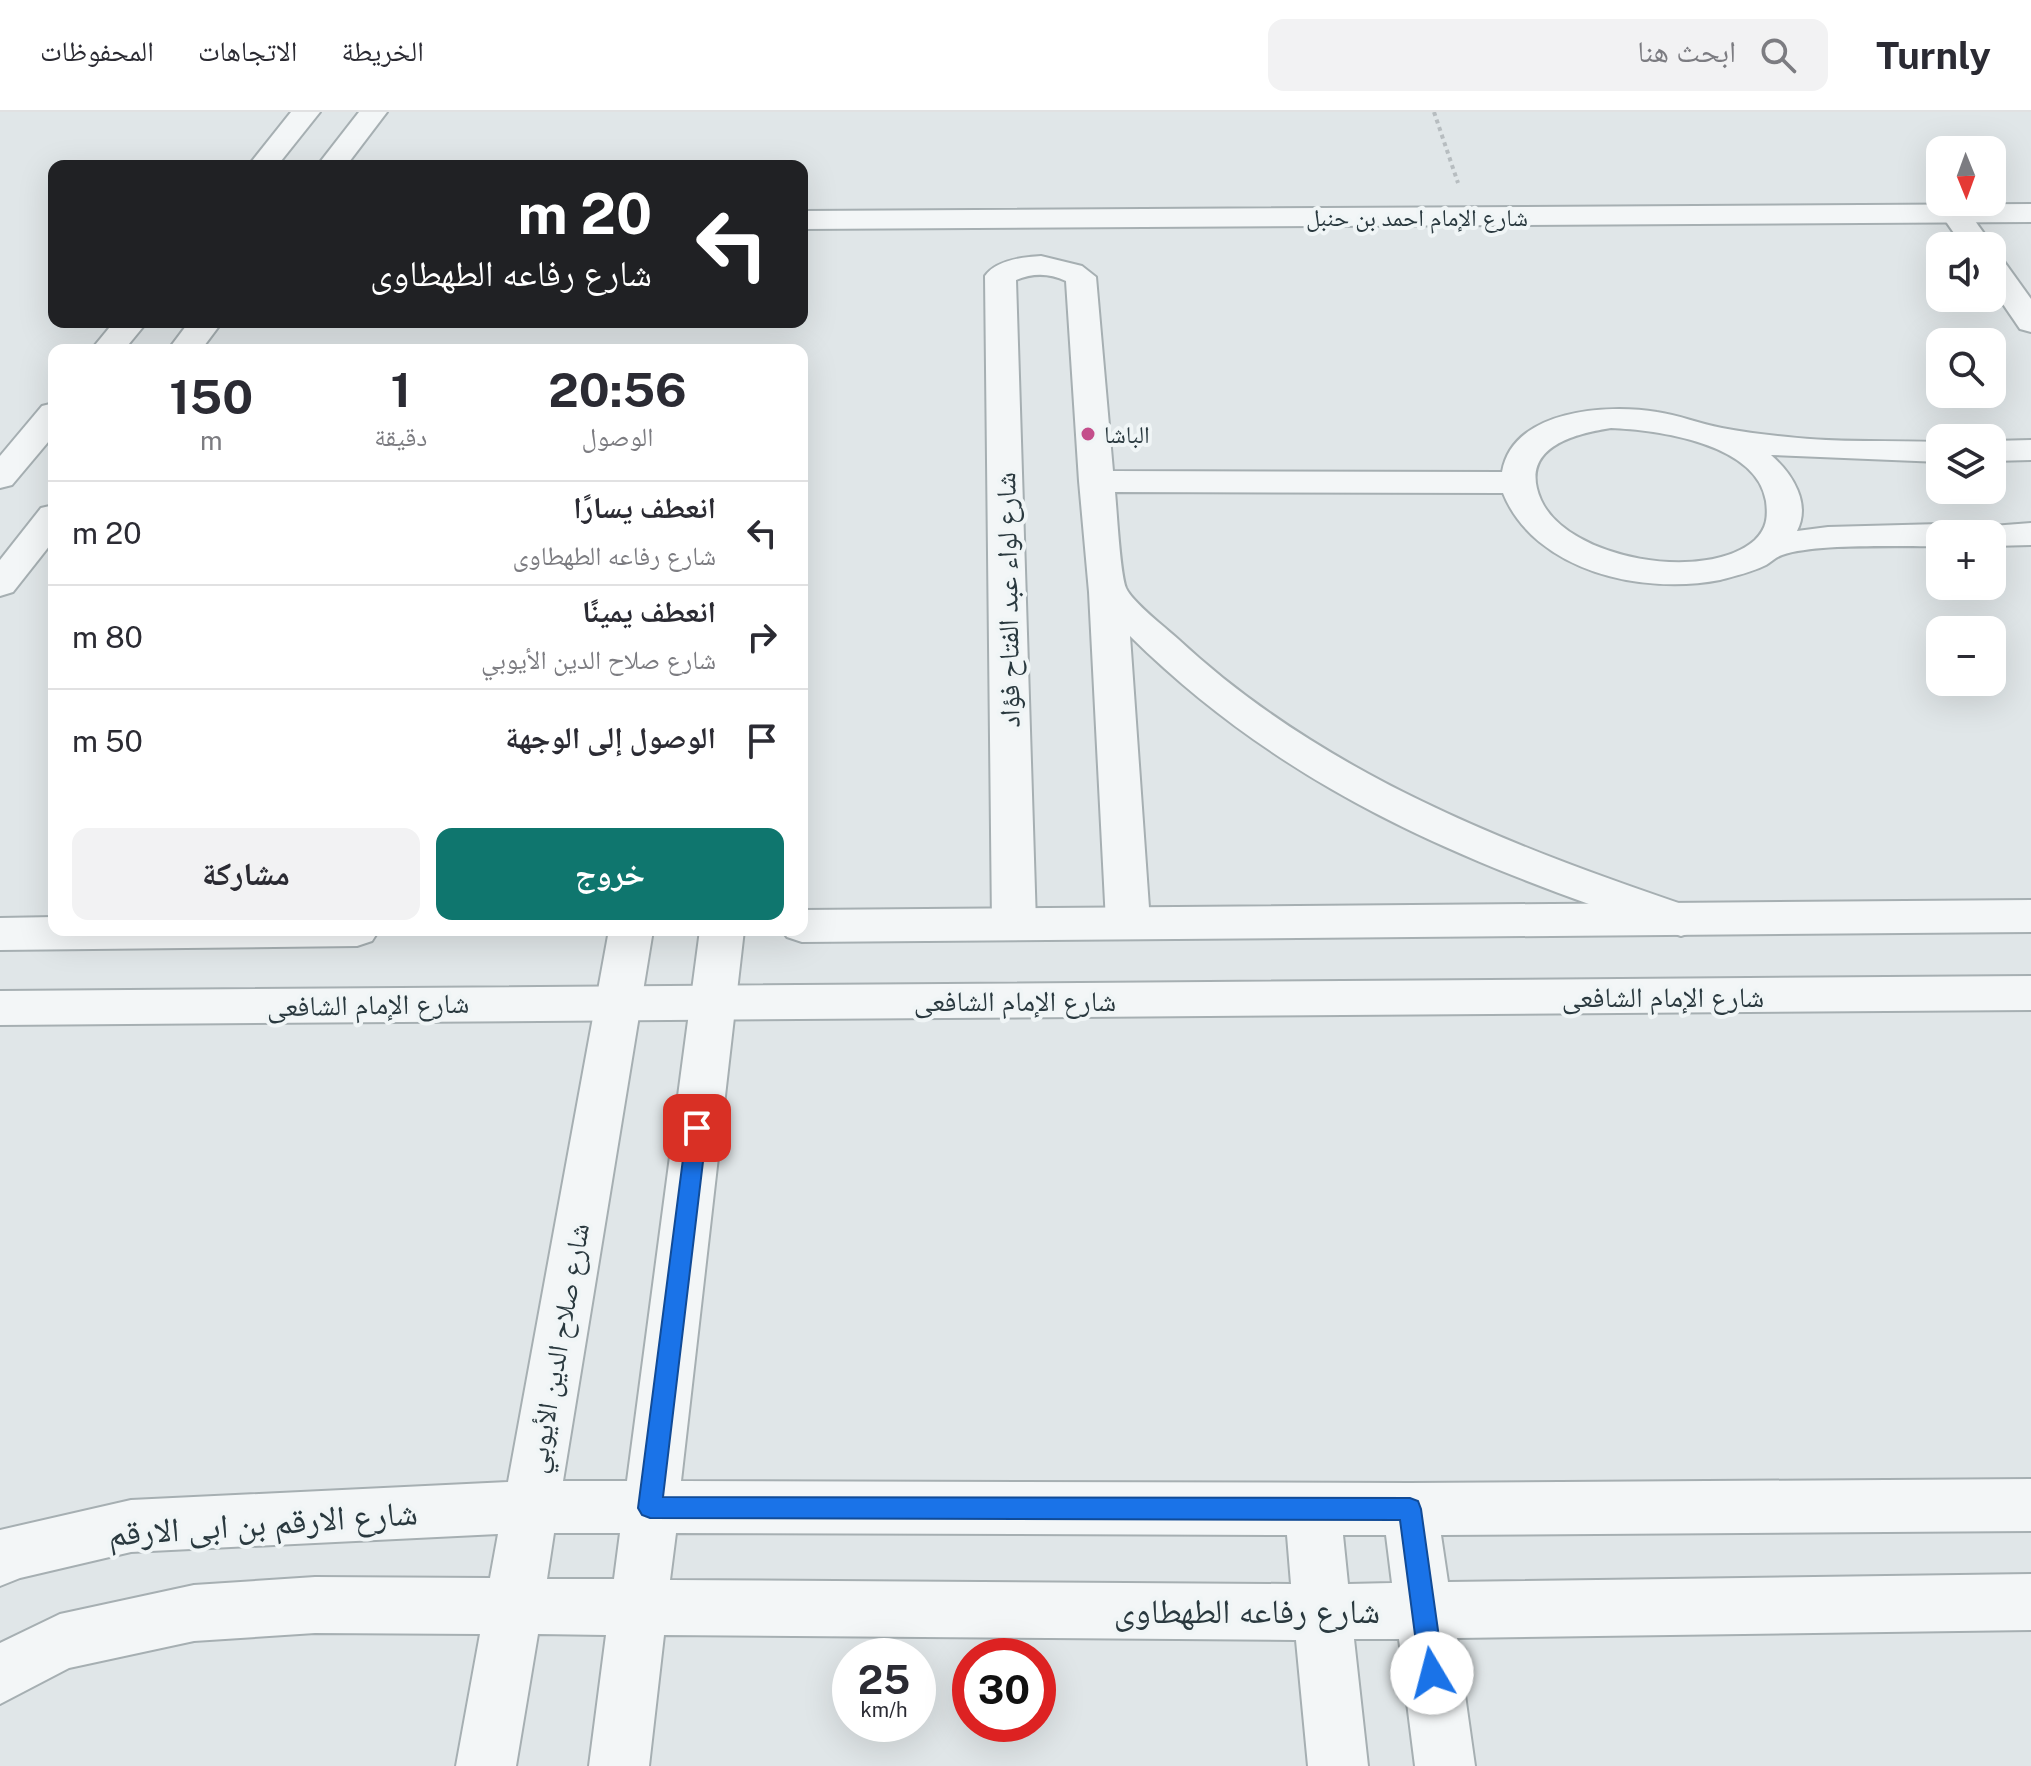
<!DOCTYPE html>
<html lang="ar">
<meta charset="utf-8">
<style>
body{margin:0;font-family:"Public Sans","Noto Naskh Arabic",sans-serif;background:#f2f2f3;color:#2b2b33;direction:rtl;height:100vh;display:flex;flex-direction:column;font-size:30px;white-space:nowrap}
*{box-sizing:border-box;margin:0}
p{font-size:26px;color:#7c7c81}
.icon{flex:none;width:44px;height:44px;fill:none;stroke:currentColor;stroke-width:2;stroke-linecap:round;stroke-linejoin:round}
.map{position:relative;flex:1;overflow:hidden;direction:ltr}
.details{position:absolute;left:48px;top:232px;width:760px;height:592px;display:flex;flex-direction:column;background:#fff;border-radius:16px;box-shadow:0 8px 32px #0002;direction:rtl}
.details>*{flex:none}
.top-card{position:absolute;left:48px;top:48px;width:760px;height:168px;border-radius:16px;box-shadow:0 8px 32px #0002;direction:rtl;background:#202124;color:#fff;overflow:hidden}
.needle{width:52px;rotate:179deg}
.tools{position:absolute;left:1926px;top:24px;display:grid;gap:16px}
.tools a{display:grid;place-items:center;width:80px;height:80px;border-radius:16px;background:#fff;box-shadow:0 8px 32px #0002;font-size:40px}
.speed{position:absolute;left:832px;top:1526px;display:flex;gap:16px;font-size:40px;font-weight:700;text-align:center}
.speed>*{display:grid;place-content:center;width:104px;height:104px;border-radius:50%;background:#fff;box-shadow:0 8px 32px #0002;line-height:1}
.speed small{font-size:20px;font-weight:400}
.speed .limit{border:12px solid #d22;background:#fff;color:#111}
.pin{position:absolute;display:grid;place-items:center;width:68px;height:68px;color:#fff;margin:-34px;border-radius:16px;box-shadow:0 4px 12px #0006}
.me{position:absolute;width:88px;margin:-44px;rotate:352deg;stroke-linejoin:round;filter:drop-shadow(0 0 6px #0008)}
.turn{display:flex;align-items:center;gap:28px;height:168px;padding:0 24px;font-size:36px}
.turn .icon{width:104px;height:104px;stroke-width:2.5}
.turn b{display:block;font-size:56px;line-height:68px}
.eta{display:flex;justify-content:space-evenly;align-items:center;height:136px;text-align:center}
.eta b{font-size:48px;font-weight:700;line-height:56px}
.action{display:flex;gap:16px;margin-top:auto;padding:16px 24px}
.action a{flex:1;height:92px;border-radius:16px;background:#0f766e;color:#fff;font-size:32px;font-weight:700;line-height:92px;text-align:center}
.action a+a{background:#f2f2f3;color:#2b2b33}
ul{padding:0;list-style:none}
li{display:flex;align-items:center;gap:24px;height:104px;padding:0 24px;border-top:2px solid #e1e1e2}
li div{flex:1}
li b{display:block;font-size:30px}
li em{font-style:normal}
header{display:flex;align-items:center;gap:48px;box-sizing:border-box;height:112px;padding:0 40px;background:#fff;border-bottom:2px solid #e1e1e2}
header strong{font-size:38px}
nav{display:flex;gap:44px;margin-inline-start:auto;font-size:28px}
.search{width:560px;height:72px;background:#f2f2f3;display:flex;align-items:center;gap:20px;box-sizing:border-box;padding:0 28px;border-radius:16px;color:#7c7c81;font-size:30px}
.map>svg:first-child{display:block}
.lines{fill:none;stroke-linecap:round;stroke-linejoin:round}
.minor-casing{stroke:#a6afb2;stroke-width:4}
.tertiary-casing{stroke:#a6afb2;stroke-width:4}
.path{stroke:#b7bdc0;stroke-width:4;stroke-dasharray:4 4;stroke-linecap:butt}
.minor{fill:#f3f6f7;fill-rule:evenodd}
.tertiary{fill:#f3f6f7;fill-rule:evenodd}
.route{fill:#1a73e8;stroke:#114b97;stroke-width:2}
.poi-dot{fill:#c44e8b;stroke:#f0f5f6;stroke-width:3}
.labels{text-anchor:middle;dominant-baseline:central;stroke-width:8;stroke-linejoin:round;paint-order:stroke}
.far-street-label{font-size:24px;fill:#2a393f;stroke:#f0f5f6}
.far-poi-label{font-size:24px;fill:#2a393f;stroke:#f0f5f6;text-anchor:start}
.street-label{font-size:28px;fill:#2a393f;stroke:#f0f5f6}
.near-street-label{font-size:34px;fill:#2a393f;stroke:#f0f5f6}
</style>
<header>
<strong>Turnly</strong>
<div class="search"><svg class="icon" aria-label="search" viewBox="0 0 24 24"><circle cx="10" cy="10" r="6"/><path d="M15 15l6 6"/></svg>ابحث هنا</div>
<nav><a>الخريطة</a><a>الاتجاهات</a><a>المحفوظات</a></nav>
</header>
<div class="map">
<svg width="2031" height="1654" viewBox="0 0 2031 1654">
<rect width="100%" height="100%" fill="#e0e6e8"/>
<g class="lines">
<defs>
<g id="minor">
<path d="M1955 92 1965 95 1993 134 1992 136 1963 134 1940 101 1945 95Z"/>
<path d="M1041 144 1082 154 1096 165 1113 359 1502 360C1513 297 1608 292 1657 300 1679 303 1700 312 1722 316 1743 320 1766 323 1788 325 1838 331 1890 328 1940 330V350L1771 343C1793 362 1811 392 1797 419L1828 415 1940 412 1953 415 1957 422H1940V434C1900 435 1817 431 1782 443 1776 445 1771 450 1766 453 1752 460 1735 464 1720 468 1644 483 1535 460 1503 381L1115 380C1117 400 1120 461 1126 476 1132 490 1166 516 1178 527 1324 663 1510 734 1696 797L1703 808 1696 819 1681 824 1666 819C1460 749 1287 679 1130 524L1150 810 1143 821 1128 826 1113 821 1106 810 1089 480 1079 369 1066 169C1049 161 1033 161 1016 168L1036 811 1029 822 1014 827 999 822 992 811 985 164C996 148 1023 145 1041 144ZM1611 316C1657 318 1757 331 1766 389 1768 405 1767 416 1755 428 1707 471 1568 448 1541 388 1518 336 1573 322 1611 316Z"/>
<path d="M1992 145 2003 148 2031 187V220L2020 217 1992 176Z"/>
<path d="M2031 328V348L1992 349V329Z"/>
<path d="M2031 411V433L1992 434V422H1975L1979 415Z"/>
<path d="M609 818H653L563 1369H627L700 818H744L681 1369 1410 1371 2031 1367V1419L1441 1423 1448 1470 2031 1462V1518L1457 1526 1475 1654H1415L1399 1527H1354L1368 1654H1308L1296 1528 664 1523 649 1654H589L606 1523 538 1522 516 1654H456L480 1522 315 1521 194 1529 69 1556 0 1592V1531L60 1502 194 1473 315 1465 490 1466 498 1422 131 1440 20 1466 0 1474V1418L131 1388 508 1370ZM554 1421H620L614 1467H547ZM676 1421 1287 1423 1291 1472 670 1468ZM1343 1423H1386L1392 1471 1348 1472Z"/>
</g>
<g id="tertiary">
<path d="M291 0H320L277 54H248Z"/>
<path d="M359 0H387L346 54H317Z"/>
<path d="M2031 92V110L802 117V99Z"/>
<path d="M114 210H147L124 238H91Z"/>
<path d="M189 210H222L201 238H168Z"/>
<path d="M54 291V323L12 373 0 376V344L42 294Z"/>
<path d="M54 393V428L13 480 0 484V448L41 396Z"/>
<path d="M2031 788V820L802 830 787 825 782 818H802V798Z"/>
<path d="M54 805V818H379L372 829 357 834 0 838V806Z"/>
<path d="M2031 864V898L0 913V879Z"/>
</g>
</defs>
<!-- minor casing -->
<use href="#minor" class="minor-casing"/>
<!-- tertiary casing -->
<use href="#tertiary" class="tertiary-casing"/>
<!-- path -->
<path class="path" d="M1434 0 1458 71"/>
<!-- minor -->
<use href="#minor" class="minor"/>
<!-- tertiary -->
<use href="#tertiary" class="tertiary"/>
</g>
<!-- route -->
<path class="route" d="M697 1008 704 1010 707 1016 663 1385 1410 1386 1418 1389 1421 1397 1444 1561 1440 1569 1432 1573 1423 1569 1420 1561 1400 1408 650 1406 642 1403 638 1396 687 1016 690 1010Z"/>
<!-- markers -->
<circle class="poi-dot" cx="1088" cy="322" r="8"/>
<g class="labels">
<!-- far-street labels -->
<g class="far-street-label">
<text x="1417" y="105">شارع الإمام احمد بن حنبل</text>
</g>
<!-- far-poi labels -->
<g class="far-poi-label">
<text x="1104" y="322">الباشا</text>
</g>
<!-- street labels -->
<g class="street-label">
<text transform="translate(1007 488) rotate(-91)">شارع لواء عبد الفتاح فؤاد</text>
<text x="1663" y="884">شارع الإمام الشافعى</text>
<text x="1015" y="888">شارع الإمام الشافعى</text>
<text transform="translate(368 892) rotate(-1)">شارع الإمام الشافعى</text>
<text transform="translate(557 1236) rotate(-80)">شارع صلاح الدين الأيوبي</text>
</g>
<!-- near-street labels -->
<g class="near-street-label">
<text transform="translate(263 1411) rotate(-4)">شارع الارقم بن ابى الارقم</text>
<text x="1247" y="1499">شارع رفاعه الطهطاوى</text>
</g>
</g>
</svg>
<div class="tools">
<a><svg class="needle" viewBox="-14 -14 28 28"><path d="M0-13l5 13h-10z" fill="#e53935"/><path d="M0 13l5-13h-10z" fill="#7c7c81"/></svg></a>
<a><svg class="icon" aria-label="sound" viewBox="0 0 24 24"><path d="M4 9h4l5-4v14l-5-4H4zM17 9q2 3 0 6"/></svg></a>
<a><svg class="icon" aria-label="search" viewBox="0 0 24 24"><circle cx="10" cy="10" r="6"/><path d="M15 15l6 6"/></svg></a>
<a><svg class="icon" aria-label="layers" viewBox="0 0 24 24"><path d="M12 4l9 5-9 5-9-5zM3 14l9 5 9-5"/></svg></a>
<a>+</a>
<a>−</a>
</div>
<div class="speed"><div>25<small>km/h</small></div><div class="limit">30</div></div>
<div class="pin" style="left:697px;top:1016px;background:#d93025"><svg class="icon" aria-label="arrive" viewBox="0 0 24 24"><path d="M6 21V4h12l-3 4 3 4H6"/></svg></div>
<svg class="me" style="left:1432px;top:1561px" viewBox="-20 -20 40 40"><circle r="19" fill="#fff"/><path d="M0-13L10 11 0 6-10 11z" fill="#1a73e8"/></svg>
<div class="top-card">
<div class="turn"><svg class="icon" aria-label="left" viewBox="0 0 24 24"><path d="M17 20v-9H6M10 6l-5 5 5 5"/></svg><div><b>20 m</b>شارع رفاعه الطهطاوى</div></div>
</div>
<section class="details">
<div class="eta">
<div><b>20:56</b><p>الوصول</p></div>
<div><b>1</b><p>دقيقة</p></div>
<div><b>150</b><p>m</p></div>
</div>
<ul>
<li><svg class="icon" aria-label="left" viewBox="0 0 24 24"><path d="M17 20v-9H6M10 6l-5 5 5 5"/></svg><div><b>انعطف يسارًا</b><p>شارع رفاعه الطهطاوى</p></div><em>20 m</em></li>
<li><svg class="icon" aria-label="right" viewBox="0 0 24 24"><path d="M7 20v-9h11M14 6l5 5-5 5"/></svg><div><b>انعطف يمينًا</b><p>شارع صلاح الدين الأيوبي</p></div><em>80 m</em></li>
<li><svg class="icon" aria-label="arrive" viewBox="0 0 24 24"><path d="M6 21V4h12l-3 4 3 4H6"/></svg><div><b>الوصول إلى الوجهة</b></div><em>50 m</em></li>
</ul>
<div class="action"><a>خروج</a><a>مشاركة</a></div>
</section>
</div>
